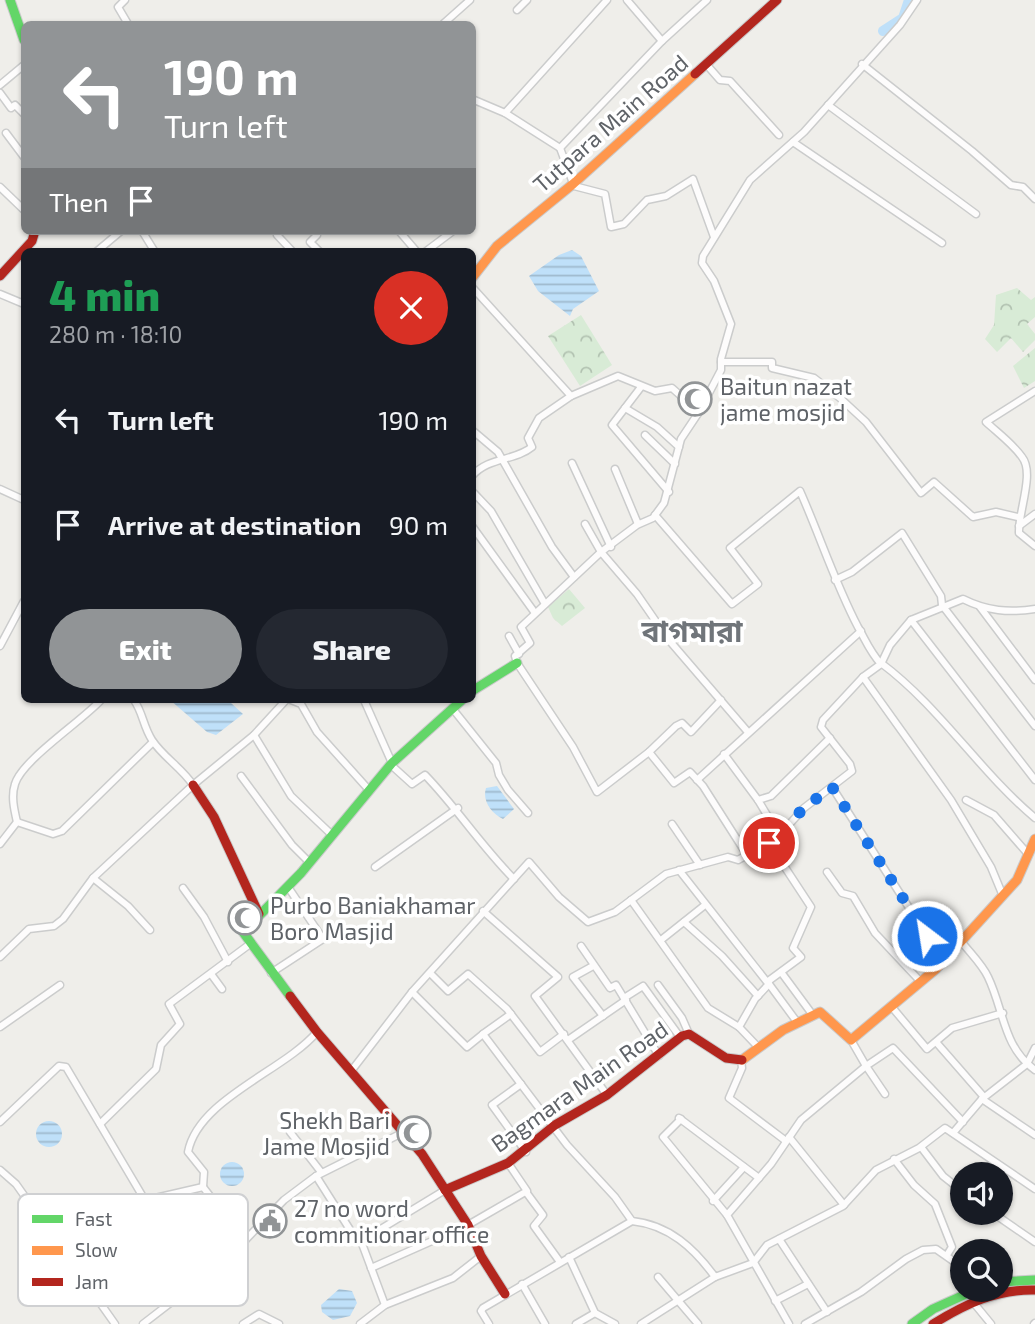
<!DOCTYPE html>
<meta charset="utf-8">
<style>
body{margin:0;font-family:"Exo 2","Noto Sans Bengali",sans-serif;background:#242831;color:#f1f3f6;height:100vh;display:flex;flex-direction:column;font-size:26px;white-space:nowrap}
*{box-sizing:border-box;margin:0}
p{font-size:23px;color:#9ea1a6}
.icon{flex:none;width:38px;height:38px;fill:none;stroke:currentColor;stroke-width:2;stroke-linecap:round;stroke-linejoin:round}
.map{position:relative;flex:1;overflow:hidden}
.details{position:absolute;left:21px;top:248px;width:455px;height:455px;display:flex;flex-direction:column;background:#171b24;border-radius:10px;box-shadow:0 2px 5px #0004}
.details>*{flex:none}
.guide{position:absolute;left:21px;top:21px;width:455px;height:214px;border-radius:10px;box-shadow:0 2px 5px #0004;background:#919496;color:#fff;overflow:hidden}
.buttons{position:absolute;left:950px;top:1162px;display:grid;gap:14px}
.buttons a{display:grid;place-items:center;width:63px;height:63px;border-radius:50%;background:#171b24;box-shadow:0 2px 5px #0004;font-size:35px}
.pin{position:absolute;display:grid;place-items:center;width:60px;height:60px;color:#fff;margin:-30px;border:4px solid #fff;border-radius:50%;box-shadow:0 2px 7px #0007}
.me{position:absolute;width:77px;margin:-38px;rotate:329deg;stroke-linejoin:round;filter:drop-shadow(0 0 5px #0008)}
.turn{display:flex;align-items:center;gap:24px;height:147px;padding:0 28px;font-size:32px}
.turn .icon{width:91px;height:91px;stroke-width:2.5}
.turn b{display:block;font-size:49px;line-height:60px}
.then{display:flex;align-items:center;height:66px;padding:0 28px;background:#0003;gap:14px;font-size:26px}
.round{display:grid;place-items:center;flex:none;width:74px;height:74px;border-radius:37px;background:#242831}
.summary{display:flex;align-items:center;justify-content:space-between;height:119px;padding:0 28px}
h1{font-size:42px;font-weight:800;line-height:52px;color:#1e9e55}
.button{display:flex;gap:14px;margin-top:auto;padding:14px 28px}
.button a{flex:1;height:80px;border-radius:42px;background:#919496;color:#fff;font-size:28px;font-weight:800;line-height:80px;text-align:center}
.button a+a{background:#242831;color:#f1f3f6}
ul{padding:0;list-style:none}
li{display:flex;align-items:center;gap:21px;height:105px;padding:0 28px}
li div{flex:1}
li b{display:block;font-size:26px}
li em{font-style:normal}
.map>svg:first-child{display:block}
.park{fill:url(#park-crowns)}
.water{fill:url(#water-rules)}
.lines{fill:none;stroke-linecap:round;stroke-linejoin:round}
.river{stroke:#bfe0f9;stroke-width:10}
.street-casing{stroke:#cbcccc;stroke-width:9}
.fast-casing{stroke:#cacacb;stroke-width:11}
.slow-casing{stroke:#cacacb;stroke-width:11}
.jam-casing{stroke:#cacacb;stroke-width:11}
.street{stroke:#fdfcfc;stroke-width:6}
.fast{stroke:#63d668;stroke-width:9}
.slow{stroke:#ff974d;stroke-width:9}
.jam{stroke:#b3261e;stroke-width:9}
.route{stroke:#1a73e8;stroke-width:12;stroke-dasharray:0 21.6}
.labels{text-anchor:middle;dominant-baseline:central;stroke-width:7;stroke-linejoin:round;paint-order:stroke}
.street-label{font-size:23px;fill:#5f6368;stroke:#fff}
.poi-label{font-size:23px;fill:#5f6368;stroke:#fff;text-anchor:start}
.district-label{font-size:30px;font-weight:bold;fill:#70757a;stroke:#fff}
.key{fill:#fff;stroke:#cfd0d2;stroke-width:2}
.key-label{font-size:19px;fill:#5f6368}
</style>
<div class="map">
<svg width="1035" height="1324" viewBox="0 0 1035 1324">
<defs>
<pattern id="park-crowns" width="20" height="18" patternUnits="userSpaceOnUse" patternTransform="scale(1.75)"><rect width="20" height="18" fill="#d8ebd6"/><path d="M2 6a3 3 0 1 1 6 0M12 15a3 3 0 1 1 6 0" fill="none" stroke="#b2c2b1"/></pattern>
<pattern id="water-rules" width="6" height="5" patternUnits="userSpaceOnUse" patternTransform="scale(1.75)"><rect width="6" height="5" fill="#bfe0f9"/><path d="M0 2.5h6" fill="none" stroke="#9eb9cd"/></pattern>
</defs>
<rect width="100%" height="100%" fill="#efeeea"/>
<!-- park -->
<g class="park">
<path d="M1017 288 1031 300 1035 297V317L1027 324 1035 334V340L1023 352 1011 338 997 352 985 339 994 325 996 295Z"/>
<path d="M581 315 612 365 580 386 548 336Z"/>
<path d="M1035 348V381L1024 388 1013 366Z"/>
<path d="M569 589 585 608 562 626 553 618 548 607Z"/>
</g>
<!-- water -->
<g class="water">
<path d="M572 250 581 256 599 291 573 309 570 316 538 291 529 276 559 255Z"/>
<path d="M170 700H235L231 703 243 714 216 735 207 732Z"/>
<path d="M497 786 514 809 503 819C491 813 482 801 486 788Z"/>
<circle cx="49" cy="1134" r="13"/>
<circle cx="232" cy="1174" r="12"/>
<path d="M339 1289 352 1291 357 1303 350 1316 333 1320 322 1312 321 1305Z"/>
</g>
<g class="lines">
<!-- river -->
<path class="river" d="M883 31 903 18 909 0"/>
<defs>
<g id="street">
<path d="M125 0 118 7 128 24"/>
<path d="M627 0 662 41"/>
<path d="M517 10 527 0"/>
<path d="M443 24 470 0"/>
<path d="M706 64 720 80 730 81 779 135"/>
<path d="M862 64 972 151 1011 185 1023 187 1035 199"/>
<path d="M0 85 24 65"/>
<path d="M0 93 11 108 15 105 24 114"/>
<path d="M472 99 505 113 560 148 574 186 605 194 611 227 624 224 647 200 666 196 693 179 714 237"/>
<path d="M828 105 976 214"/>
<path d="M505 113 607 0"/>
<path d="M6 133 24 157"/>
<path d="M793 142 942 243"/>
<path d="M560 148 662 41 707 0"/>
<path d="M0 187 24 210"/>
<path d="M142 231 155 252"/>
<path d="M279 231 277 235 293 252"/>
<path d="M313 231 317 235 310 242 320 252"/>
<path d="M399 231 417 252"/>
<path d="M96 252 121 231"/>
<path d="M425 252 453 231"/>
<path d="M472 287 571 396 618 376 655 391 672 388 699 412"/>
<path d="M0 294 24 304"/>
<path d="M721 362H772V368L814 378 840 398 866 422 921 493 934 482 973 517 996 512 1018 517"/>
<path d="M641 387 612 425 669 492"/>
<path d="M1035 391 986 422C998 433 1013 444 1022 457 1035 473 1018 512 1019 533L1035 546"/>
<path d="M625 408 657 427 679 447"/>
<path d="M472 430 498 452 552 547 574 577"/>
<path d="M645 435 675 464"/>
<path d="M572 463 611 547"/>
<path d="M615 469 638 524"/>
<path d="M472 476C488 457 515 461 532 447L528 438 539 418 571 396"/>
<path d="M0 489 24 500"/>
<path d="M472 491 491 511 545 604"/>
<path d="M655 515 732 604 758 584 730 548 800 491C820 536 835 583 858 627 866 641 870 652 881 664"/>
<path d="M585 524 601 552 637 594 668 639 747 731"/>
<path d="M472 526 535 613"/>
<path d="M1019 526 1035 514"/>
<path d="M835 580 852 572 902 533 941 596 942 605 1035 726"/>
<path d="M980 607 1035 680"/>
<path d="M911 620 1035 780"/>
<path d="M509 636 519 654"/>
<path d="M0 646 24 601"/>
<path d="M881 663C940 707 979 771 1035 818"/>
<path d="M863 677 951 800 991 867 1003 896"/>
<path d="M134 700C143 713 143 726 152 740 163 757 182 768 193 785"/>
<path d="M291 700 301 704 317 732 369 790"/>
<path d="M364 700 392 763"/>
<path d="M721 700 691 732 682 723 676 726 649 752 597 792 573 747 517 663 515 656 530 643 521 627 601 552 637 525 653 518 664 503 681 439 699 412 721 370V359L731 324 714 281 702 263 703 256 750 180 804 132 900 25 917 0"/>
<path d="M452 708 496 763 499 775 508 790 528 813"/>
<path d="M254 735 291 796 332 835"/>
<path d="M649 752 674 783 690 772 703 786 747 855"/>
<path d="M724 754 758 800 779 835"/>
<path d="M391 765 412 784 425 775C457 808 481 846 514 879"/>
<path d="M241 776 292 845 309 862"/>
<path d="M697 780 861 631"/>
<path d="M832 787 943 961"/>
<path d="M758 800 771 796 830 738"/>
<path d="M966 800 994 815 1028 854"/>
<path d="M17 822C14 809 11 796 15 784 22 760 82 721 101 700"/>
<path d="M672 824 700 865"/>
<path d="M0 844 17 822 53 834 62 831 153 742"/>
<path d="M375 867 458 808"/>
<path d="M679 870 767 982 801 957 793 948 811 907 769 843"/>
<path d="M827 872 842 893 853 896 875 933 920 981"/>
<path d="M93 878 128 906 150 930"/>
<path d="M183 888 204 917 228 962"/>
<path d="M631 900 708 1008 739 1027"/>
<path d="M483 911 558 977 535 996 607 1095"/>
<path d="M684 922 722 956 758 996"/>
<path d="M661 940 705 905"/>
<path d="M961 941C970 953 982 964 988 977 1004 1010 1003 1047 1035 1070"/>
<path d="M581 946 610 988 616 985 659 1056"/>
<path d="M0 957 29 929 54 926 63 919 93 878 193 785 254 735 286 700"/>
<path d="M593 966 573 977 603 1016"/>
<path d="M781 972 812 1014"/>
<path d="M271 973 323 939 288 887"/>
<path d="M430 973 448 991 468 974 507 1009 540 1052 564 1034"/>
<path d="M211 974 222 989"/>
<path d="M769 984 797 1022"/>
<path d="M658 985 682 1018 689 1034"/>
<path d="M412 992 467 1047 483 1034 567 1145 615 1197 632 1221C669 1225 694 1248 715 1277L753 1263 767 1245 843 1206 876 1170 919 1148 945 1128 1035 1189"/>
<path d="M624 998 643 986 680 1037"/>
<path d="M891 1006 927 1049 952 1028 1003 1013"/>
<path d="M0 1027 60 985"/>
<path d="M483 1034 511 1014"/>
<path d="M568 1040 626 1000"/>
<path d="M936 1042 984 1097"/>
<path d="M758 1047 739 1027 755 999 769 984"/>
<path d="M741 1060 742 1068 729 1098 786 1141"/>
<path d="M352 1070 412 992 529 862 559 897 588 922 615 912 666 874 728 857 738 860 776 839 804 808 852 771 850 764 821 727 823 720 863 677 881 664 890 645 911 620 963 599C987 611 1009 613 1035 609"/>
<path d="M521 1084 492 1105 526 1152"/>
<path d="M885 1094 866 1066 893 1048 963 1122"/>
<path d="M982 1099 1035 1135"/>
<path d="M679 1118 759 1178"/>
<path d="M681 1119 663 1137 727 1215"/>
<path d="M0 1122 59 1066 66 1067 143 1197 151 1199 203 1187 245 1241"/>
<path d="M100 1124 156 1069 161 1045 180 1024 169 1004 250 944"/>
<path d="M290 1132 321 1172"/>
<path d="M953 1133 982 1099 1027 1064 1035 1048"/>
<path d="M789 1137 844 1205"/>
<path d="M921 1147 943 1176 962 1191"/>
<path d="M894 1159 914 1185 935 1204 952 1247 947 1255"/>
<path d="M0 1170 16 1184 115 1324"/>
<path d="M316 1176 354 1236 361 1241 445 1190"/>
<path d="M203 1187 204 1172 188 1152C198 1099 284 1071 317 1032"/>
<path d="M526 1192 543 1215 534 1226 560 1262"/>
<path d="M713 1201 744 1167"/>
<path d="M993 1213 1035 1242"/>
<path d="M779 1239 827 1312"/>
<path d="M361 1241 385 1305"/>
<path d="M569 1257 595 1313 615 1324"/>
<path d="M371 1268 468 1225 527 1191 508 1163"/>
<path d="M658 1277 698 1324"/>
<path d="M522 1284 545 1324"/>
<path d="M775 1301 808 1284"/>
<path d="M973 1302 991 1324"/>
<path d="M143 1324 226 1260 284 1200 316 1176 404 1132"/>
<path d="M243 1324 259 1314 279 1324"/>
<path d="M360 1324 385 1305 453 1278 481 1256"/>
<path d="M489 1324 481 1311 483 1308 632 1221"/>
<path d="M576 1324 595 1313"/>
<path d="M641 1324 715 1277"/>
<path d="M789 1324 727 1215 771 1164 801 1120 866 1066 851 1040"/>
<path d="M805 1324 861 1292 906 1259 923 1250 936 1249 956 1263 962 1275"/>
<path d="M1034 1324 1035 1323"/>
</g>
<g id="fast">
<path d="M10 0 24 40"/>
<path d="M472 691 517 663"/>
<path d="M290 996 243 932 301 873 392 763 462 700"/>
<path d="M1001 1282 1035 1280"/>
<path d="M912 1324 933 1309 975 1290"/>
</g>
<g id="slow">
<path d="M472 278 497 246 573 184 695 74"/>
<path d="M742 1060 783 1030 820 1012 851 1040 936 969 1017 880 1035 839"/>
</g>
<g id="jam">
<path d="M695 74 777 0"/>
<path d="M0 276 32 241 35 231"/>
<path d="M193 785 214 817 259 914"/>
<path d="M290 996 317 1032 422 1154 468 1225 481 1256 505 1294"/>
<path d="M445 1190 508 1163 555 1125 607 1095 682 1036 689 1034 726 1058 742 1060"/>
<path d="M933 1324C965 1304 997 1289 1035 1290"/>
</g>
</defs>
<!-- street casing -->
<use href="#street" class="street-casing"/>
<!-- fast casing -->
<use href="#fast" class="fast-casing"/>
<!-- slow casing -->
<use href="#slow" class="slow-casing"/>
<!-- jam casing -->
<use href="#jam" class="jam-casing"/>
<!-- street -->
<use href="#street" class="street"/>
<!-- fast -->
<use href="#fast" class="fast"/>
<!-- slow -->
<use href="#slow" class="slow"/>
<!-- jam -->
<use href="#jam" class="jam"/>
</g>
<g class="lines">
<!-- route -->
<path class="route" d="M769 843 804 808 832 787 927 936"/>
</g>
<!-- icons -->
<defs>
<symbol id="mosque-ring" viewBox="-11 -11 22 22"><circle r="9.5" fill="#fff" stroke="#919496" stroke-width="1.5"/><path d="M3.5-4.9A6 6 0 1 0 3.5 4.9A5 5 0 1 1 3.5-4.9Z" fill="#919496"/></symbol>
<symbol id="civic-ring" viewBox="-11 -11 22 22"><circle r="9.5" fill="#fff" stroke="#919496" stroke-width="1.5"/><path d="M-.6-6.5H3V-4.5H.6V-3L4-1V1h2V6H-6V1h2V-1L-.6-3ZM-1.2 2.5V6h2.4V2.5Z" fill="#919496"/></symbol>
</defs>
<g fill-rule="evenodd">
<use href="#mosque-ring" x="676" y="380" width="38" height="38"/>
<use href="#mosque-ring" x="226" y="899" width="38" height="38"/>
<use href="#mosque-ring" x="395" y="1114" width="38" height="38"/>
<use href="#civic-ring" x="251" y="1202" width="38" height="38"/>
</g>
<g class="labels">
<!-- street labels -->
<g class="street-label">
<text transform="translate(610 123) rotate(-41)">Tutpara Main Road</text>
<text transform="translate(579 1086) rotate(-35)">Bagmara Main Road</text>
</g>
<!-- poi labels -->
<g class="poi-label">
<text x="720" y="386">Baitun nazat<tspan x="720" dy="26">jame mosjid</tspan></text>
<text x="270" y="905">Purbo Baniakhamar<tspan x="270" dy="26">Boro Masjid</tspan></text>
<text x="390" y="1120" text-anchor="end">Shekh Bari<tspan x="390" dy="26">Jame Mosjid</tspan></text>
<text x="294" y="1208">27 no word<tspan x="294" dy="26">commitionar office</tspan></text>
</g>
<!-- district labels -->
<g class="district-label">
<text x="692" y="630">বাগমারা</text>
</g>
</g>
<!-- legend -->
<rect x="18" y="1194" width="230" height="112" rx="10" class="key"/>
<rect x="32" y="1215" width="31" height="8" fill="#63d668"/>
<rect x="32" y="1246" width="31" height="9" fill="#ff974d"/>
<rect x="32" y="1278" width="31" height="8" fill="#b3261e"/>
<g class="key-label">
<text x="75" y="1226">Fast</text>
<text x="75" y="1257">Slow</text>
<text x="75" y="1289">Jam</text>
</g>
</svg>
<div class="buttons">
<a><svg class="icon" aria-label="sound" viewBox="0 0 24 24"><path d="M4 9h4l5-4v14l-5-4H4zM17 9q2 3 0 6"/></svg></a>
<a><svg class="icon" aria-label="search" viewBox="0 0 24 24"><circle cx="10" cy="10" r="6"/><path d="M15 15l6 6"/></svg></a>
</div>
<div class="pin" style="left:769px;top:843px;background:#d93025"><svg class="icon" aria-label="arrive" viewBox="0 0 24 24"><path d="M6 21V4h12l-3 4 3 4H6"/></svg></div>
<svg class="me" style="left:927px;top:936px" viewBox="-20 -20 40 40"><circle r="17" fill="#1a73e8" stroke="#fff" stroke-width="3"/><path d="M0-11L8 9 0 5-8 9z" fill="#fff"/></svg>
<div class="guide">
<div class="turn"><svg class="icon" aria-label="left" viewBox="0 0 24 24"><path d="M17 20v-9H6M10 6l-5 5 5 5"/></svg><div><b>190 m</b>Turn left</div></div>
<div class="then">Then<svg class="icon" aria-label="arrive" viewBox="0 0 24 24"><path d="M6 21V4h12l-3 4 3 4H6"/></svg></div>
</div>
<section class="details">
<div class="summary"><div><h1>4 min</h1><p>280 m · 18:10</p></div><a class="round" style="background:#d93025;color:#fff"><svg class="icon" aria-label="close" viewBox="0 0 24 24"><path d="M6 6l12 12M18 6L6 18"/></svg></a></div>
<ul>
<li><svg class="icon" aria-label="left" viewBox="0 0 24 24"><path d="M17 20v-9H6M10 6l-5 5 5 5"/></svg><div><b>Turn left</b></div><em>190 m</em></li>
<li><svg class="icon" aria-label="arrive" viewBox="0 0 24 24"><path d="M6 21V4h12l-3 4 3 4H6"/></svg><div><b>Arrive at destination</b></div><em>90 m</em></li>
</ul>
<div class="button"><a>Exit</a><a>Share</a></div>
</section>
</div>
